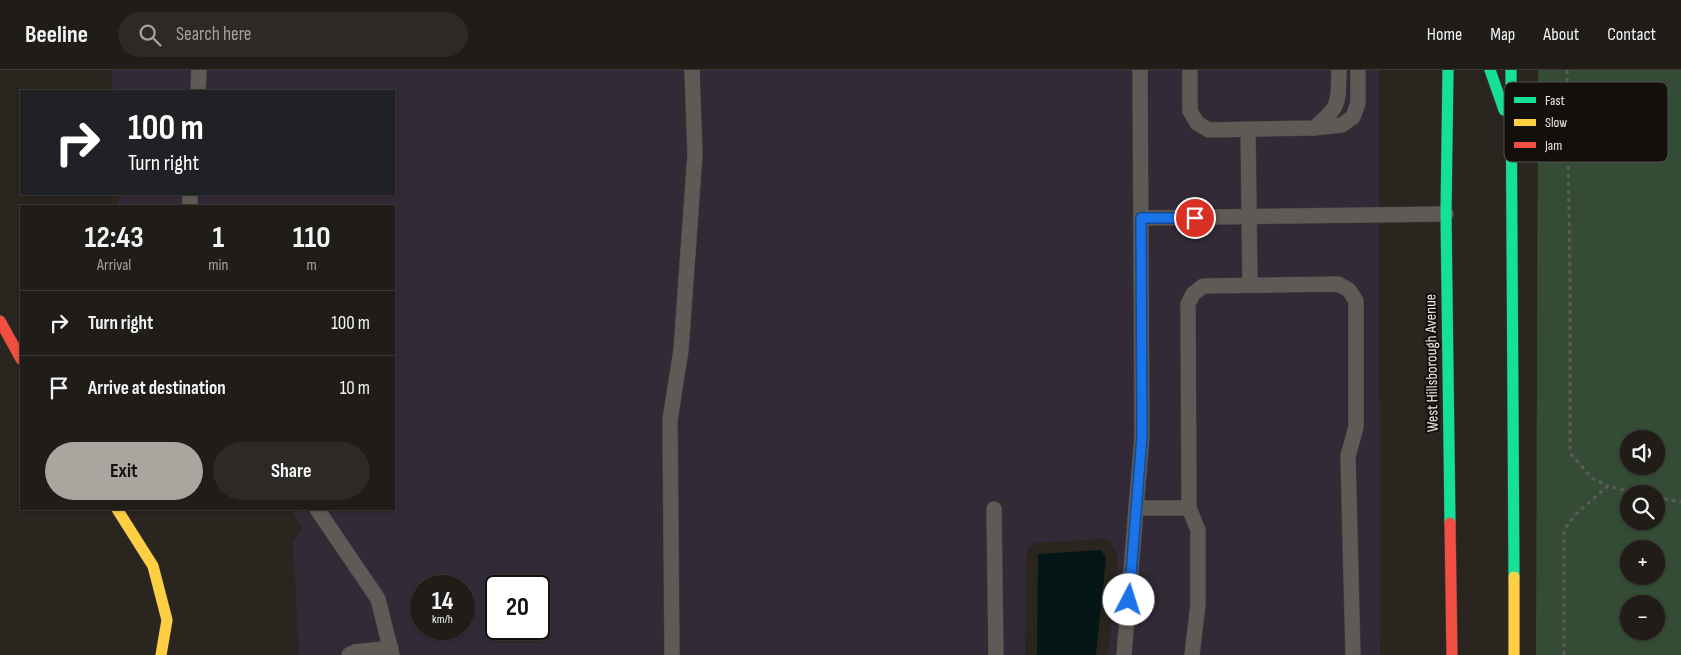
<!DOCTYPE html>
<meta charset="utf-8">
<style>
body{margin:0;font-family:"Sofia Sans Condensed",sans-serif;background:#2d2924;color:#f1f3f6;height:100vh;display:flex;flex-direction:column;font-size:19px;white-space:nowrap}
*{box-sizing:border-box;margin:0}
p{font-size:16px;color:#a2a1a1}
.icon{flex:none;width:28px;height:28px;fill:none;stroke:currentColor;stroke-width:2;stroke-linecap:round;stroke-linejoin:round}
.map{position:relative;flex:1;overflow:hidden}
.details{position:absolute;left:20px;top:135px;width:375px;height:305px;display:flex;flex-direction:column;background:#201c17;border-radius:0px;box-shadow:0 1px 4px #0004,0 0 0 1px #3d3a36}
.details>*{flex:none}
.top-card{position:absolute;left:20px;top:20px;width:375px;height:105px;border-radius:0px;box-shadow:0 1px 4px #0004,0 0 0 1px #3d3a36;background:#202124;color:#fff;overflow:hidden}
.fabs{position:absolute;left:1620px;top:360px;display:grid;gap:10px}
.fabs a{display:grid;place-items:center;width:45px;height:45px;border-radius:50%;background:#201c17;box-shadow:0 1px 4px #0004,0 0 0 1px #3d3a36;font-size:25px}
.speed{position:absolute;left:410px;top:505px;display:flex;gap:10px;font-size:25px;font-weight:700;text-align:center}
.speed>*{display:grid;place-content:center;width:65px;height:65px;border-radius:50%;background:#201c17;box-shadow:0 1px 4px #0004,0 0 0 1px #3d3a36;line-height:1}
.speed small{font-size:12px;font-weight:400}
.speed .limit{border:2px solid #111;border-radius:8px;background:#fff;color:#111}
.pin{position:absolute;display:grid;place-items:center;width:42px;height:42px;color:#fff;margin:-21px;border:2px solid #fff;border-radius:50%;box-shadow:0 1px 5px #0007}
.me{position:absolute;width:55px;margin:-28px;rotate:5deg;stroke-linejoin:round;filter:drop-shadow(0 0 4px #0008)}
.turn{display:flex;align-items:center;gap:18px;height:105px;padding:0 25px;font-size:22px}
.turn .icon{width:65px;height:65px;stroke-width:2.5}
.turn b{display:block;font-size:35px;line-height:42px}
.eta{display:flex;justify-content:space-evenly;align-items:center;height:85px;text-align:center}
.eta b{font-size:30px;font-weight:700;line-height:35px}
.action{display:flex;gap:10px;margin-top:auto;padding:10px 25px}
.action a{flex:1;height:58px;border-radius:30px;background:#aaa59e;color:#111;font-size:20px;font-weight:700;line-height:58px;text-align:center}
.action a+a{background:#2d2924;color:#f1f3f6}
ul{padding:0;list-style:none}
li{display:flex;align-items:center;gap:15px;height:65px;padding:0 25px;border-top:1px solid #3d3a36}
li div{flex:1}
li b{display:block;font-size:19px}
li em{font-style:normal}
header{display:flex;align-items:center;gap:30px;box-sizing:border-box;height:70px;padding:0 25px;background:#201c17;border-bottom:1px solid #3d3a36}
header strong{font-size:24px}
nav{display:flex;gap:28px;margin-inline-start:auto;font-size:18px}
.search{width:350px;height:45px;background:#2d2924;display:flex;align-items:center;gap:12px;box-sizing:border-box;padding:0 18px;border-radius:28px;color:#a2a1a1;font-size:19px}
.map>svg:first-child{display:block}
.commercial{fill:#322a36;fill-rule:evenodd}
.green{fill:#344c36;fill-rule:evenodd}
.water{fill:#051617}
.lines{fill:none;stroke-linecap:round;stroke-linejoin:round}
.lane-casing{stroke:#46423d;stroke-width:16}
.fast-casing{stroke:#46423d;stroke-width:12}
.slow-casing{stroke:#46423d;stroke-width:12}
.jam-casing{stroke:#46423d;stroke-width:12}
.path{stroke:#5d5a56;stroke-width:3;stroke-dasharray:4 4;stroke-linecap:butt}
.lane{stroke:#5e5a56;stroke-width:15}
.fast{stroke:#16e098;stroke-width:11}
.slow{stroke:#ffcf43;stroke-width:11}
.jam{stroke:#f24e42;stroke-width:11}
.route-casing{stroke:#114b97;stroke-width:12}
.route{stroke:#1a73e8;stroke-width:9}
.labels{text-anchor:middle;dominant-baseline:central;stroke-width:4;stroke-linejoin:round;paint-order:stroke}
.street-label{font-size:16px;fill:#efeae3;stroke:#130f0b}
.key{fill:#130f0b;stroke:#55514c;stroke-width:1}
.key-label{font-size:14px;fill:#efeae3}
</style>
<header>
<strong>Beeline</strong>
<div class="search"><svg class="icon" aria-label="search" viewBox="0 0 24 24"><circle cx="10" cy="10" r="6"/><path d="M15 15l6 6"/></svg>Search here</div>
<nav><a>Home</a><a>Map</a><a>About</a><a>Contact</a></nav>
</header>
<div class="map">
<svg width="1681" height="585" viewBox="0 0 1681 585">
<rect width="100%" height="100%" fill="#2a251f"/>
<!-- commercial -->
<path class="commercial" d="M111 0H1379L1380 585H1108L1118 488 1116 481 1111 473 1108 470 1101 469 1035 473 1028 478 1026 485 1025 585H299L293 471 302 458 291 439H394V136H118L119 124H394V21H113ZM421 516H464V559H421ZM496 516H539V559H496Z"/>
<!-- green -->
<path class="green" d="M1538 0H1681V585H1536ZM1629 369H1656V396H1629ZM1629 424H1656V451H1629ZM1629 479H1656V506H1629ZM1629 534H1656V561H1629Z"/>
<!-- water -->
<path class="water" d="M1101 480 1106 488 1096 585H1037L1038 484Z"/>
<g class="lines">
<defs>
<g id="lane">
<path d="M1190 0V41L1197 53 1209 60 1314 58 1342 55 1353 47 1358 33V0"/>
<path d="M198 21 199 0"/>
<path d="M1314 58C1341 36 1338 33 1339 0"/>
<path d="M1248 59 1250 215"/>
<path d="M190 136V124"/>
<path d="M1141 148 1446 144"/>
<path d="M1136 438H1189"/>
<path d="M317 439 378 529 392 585"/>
<path d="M994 439 996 585"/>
<path d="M349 585 355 582 391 578"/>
<path d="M672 585 670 350 681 280 695 84 692 0"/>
<path d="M1124 585 1142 366 1140 0"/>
<path d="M1192 585 1198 534V460L1189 438 1188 234 1193 224 1203 216 1338 214 1349 220 1356 231V357L1348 386 1353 585"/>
</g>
<g id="fast">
<path d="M1448 0 1446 144 1450 453"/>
<path d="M1490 0 1504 40"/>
<path d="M1511 0 1514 507"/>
</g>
<g id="slow">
<path d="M117 439 153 496 167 550 161 585"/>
<path d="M1514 507V585"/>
</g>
<g id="jam">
<path d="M0 251 21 289"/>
<path d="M1450 453 1452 585"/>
</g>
</defs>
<!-- lane casing -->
<use href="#lane" class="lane-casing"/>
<!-- fast casing -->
<use href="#fast" class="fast-casing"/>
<!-- slow casing -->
<use href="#slow" class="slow-casing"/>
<!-- jam casing -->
<use href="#jam" class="jam-casing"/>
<!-- path -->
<g class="path">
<path d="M1567 0 1570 212V383L1592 408 1608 416"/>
<path d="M1656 427 1681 432"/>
<path d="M1564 585V460L1576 444 1608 416 1640 424"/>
</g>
<!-- lane -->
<use href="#lane" class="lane"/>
<!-- fast -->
<use href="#fast" class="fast"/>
<!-- slow -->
<use href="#slow" class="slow"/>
<!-- jam -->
<use href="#jam" class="jam"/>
</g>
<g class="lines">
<defs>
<path id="route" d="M1129 530 1142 366 1141 148H1195"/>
</defs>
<!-- route casing -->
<use href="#route" class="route-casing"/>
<!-- route -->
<use href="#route" class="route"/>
</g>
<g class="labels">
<!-- street labels -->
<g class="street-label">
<text transform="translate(1432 293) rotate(-91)">West Hillsborough Avenue</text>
</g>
</g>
<!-- legend -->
<rect x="1504" y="12" width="164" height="80" rx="8" class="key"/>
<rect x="1514" y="27" width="22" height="6" fill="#16e098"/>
<rect x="1514" y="49" width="22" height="7" fill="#ffcf43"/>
<rect x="1514" y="72" width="22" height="6" fill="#f24e42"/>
<g class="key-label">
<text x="1545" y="35">Fast</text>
<text x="1545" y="57">Slow</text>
<text x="1545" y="80">Jam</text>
</g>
</svg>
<div class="fabs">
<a><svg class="icon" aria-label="sound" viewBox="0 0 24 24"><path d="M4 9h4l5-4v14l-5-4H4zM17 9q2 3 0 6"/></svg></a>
<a><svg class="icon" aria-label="search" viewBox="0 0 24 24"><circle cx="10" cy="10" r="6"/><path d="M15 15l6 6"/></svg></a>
<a>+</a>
<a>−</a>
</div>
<div class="speed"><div>14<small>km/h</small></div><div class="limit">20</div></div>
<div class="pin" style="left:1195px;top:148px;background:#d93025"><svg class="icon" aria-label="arrive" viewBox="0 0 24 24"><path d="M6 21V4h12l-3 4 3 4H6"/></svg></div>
<svg class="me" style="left:1129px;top:530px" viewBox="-20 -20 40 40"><circle r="19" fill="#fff"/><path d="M0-13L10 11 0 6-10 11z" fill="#1a73e8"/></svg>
<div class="top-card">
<div class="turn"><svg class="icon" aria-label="right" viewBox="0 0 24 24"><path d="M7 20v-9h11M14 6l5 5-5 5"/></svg><div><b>100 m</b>Turn right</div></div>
</div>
<section class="details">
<div class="eta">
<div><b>12:43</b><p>Arrival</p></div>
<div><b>1</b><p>min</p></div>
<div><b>110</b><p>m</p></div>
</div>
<ul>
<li><svg class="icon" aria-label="right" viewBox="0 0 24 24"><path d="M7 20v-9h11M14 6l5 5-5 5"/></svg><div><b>Turn right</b></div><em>100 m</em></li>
<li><svg class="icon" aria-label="arrive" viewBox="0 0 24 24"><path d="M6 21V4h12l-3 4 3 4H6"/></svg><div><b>Arrive at destination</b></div><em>10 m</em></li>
</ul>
<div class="action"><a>Exit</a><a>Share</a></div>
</section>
</div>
